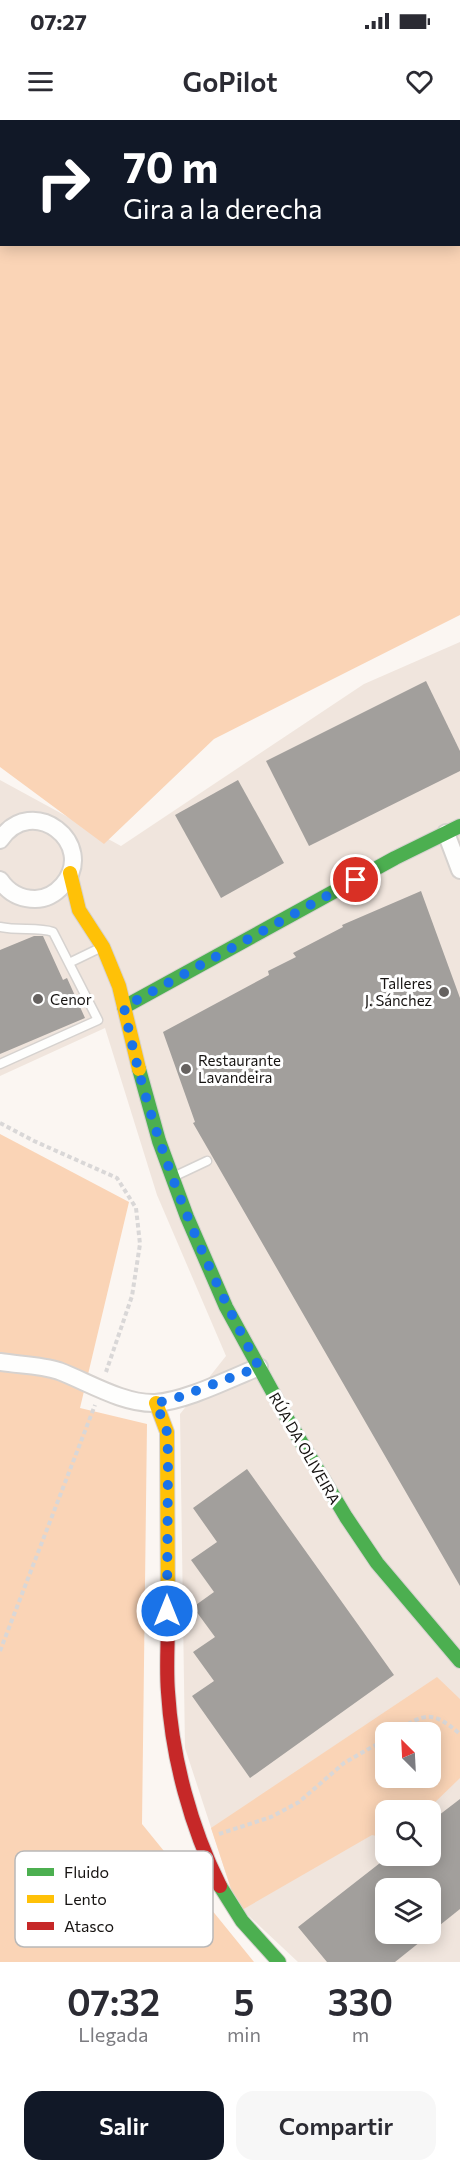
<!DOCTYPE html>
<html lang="es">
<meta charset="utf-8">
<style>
body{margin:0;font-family:Commissioner,sans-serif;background:#f7f7f7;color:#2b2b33;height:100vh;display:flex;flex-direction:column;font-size:22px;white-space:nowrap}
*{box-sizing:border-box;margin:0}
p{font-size:20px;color:#7c7c81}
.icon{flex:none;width:33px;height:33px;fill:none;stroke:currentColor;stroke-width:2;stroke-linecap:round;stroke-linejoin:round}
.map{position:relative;height:1842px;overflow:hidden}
.details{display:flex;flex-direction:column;background:#fff;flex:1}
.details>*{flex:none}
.banner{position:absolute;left:0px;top:0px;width:460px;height:126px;box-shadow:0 3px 15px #0003;background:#111827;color:#fff;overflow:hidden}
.needle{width:39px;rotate:336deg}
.controls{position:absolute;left:375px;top:1602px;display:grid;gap:12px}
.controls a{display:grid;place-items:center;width:66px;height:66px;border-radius:12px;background:#fff;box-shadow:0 3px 15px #0003;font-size:30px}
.pin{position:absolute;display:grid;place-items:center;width:51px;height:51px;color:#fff;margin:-26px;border:3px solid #fff;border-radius:50%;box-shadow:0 2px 6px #0007}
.me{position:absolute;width:66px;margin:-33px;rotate:0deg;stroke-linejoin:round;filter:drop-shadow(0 0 4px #0008)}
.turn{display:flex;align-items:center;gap:21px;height:126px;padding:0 24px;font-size:27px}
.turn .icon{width:78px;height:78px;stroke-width:2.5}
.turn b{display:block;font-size:42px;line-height:51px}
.eta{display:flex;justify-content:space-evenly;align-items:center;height:102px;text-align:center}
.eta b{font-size:36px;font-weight:600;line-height:42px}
.cta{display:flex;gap:12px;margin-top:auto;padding:12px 24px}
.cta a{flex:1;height:69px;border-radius:18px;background:#111827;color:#fff;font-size:24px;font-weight:600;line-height:69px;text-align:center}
.cta a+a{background:#f7f7f7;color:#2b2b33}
.status{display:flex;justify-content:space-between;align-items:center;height:42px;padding:0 30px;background:#fff;direction:ltr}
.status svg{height:16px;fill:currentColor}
header{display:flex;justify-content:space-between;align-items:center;height:78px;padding:0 24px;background:#fff;font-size:27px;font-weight:600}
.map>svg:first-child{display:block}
.built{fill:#f0e5dd;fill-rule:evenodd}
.green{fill:#fad4b6;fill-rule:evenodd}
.building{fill:#a29f9c}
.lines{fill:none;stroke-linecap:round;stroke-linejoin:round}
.lane-casing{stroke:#d6d2cf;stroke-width:11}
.street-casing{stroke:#d6d2cf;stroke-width:20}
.fast-casing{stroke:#d6d2cf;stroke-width:16}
.slow-casing{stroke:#d6d2cf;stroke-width:16}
.jam-casing{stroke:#d6d2cf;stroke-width:16}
.path{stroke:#d9d7d7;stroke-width:4;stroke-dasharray:4.5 3;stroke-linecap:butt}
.lane{stroke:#fefefd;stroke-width:8}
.street{stroke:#fefefd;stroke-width:16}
.fast{stroke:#4caf50;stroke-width:14}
.slow{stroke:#ffc107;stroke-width:14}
.jam{stroke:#c62828;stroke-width:14}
.route{stroke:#1a73e8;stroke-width:10;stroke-dasharray:0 18}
.poi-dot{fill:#666260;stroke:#fff;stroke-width:2}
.labels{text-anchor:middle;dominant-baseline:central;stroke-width:6;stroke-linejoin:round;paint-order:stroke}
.poi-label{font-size:15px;fill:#161311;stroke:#fff;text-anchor:start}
.street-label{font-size:15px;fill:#161311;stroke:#fff}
.key{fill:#fff;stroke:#b9b8b8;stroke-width:1.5}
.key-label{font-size:16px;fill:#161311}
</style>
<div class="status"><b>07:27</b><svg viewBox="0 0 49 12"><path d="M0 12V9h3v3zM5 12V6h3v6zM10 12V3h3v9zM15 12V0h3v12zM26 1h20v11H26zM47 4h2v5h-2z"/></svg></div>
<header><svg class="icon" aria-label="menu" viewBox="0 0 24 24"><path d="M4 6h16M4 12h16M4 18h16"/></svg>GoPilot<svg class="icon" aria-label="heart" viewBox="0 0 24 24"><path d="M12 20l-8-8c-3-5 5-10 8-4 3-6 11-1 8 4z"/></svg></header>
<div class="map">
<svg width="460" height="1842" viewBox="0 0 460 1842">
<rect width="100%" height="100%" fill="#fbf6f2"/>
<!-- built -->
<path class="built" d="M460 522V1842H298L236 1784 185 1628 180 1294 226 1236 157 1075 105 908 0 956V660L121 726 364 564ZM386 1612H430V1658H386ZM386 1690H430V1736H386ZM386 1768H430V1814H386Z"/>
<!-- green -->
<g class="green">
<path d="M0 0H460V495L214 619 104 724 0 647ZM2 2H459V124H2Z"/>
<path d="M0 1014 129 1082 80 1288 147 1304 142 1704 254 1842H0Z"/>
<path d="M437 1557 460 1579V1658L427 1690H386L385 1718 372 1715 242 1790 236 1784 211 1708ZM386 1612H430V1658H386Z"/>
</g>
<!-- building -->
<g class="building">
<path d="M426 561 460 631V651L309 726 266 641Z"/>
<path d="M238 660 284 743 221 778 175 695Z"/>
<path d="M421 771 460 878V1466L193 1003 195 1002 163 912 269 855 268 851 296 837 293 833 343 807 342 805Z"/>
<path d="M34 816H43L63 860 67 858 85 898 0 934V830Z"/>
<path d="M247 1349 394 1555 250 1658 192 1576 214 1561 193 1532 215 1517 193 1487 214 1472 191 1440 217 1422 193 1388Z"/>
<path d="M460 1679V1789L430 1813V1768H386V1814H430L395 1842H327L298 1807 389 1736H430V1702Z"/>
</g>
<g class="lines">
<defs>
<g id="lane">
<path d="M0 807C19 811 38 807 53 812L98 900 0 944"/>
<path d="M71 842 102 827"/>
<path d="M173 1057 207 1041"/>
</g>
<g id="street">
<path d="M446 713 460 750"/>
<path d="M0 720C32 672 98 724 63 765 56 773 46 779 35 779 20 779 8 772 0 760"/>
<path d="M0 1242C19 1245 41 1245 59 1251 88 1262 123 1284 155 1283 186 1281 229 1259 259 1247"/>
</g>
<g id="fast">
<path d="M124 887 395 738 460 706"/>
<path d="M139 949 159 1021 187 1097 226 1187 288 1300 346 1397 377 1443 460 1541"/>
<path d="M220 1766 242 1801 279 1842"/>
</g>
<g id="slow">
<path d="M70 753 79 790 103 827 119 866 139 949"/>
<path d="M156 1283 167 1312 168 1498"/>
</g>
<path id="jam" d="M168 1498C168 1523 166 1548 168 1572 172 1638 191 1708 220 1766"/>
</defs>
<!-- lane casing -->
<use href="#lane" class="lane-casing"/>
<!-- street casing -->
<use href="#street" class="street-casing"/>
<!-- fast casing -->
<use href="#fast" class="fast-casing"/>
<!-- slow casing -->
<use href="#slow" class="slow-casing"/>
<!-- jam casing -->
<use href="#jam" class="jam-casing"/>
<!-- path -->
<g class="path">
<path d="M0 1003 34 1021 117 1058 136 1088 140 1124 132 1176 106 1252"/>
<path d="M0 1531 95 1285"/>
<path d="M395 1612C425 1593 432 1590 460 1614"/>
<path d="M219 1714 271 1697 299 1682 344 1643 386 1619"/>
</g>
<!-- lane -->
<use href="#lane" class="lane"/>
<!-- street -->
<use href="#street" class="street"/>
<!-- fast -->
<use href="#fast" class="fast"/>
<!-- slow -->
<use href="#slow" class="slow"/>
<!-- jam -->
<use href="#jam" class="jam"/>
</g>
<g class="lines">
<!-- route -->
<path class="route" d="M167 1491 168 1335 167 1312 156 1283 174 1279 259 1247C198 1134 149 1014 124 887L356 760"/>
</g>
<!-- markers -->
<g class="poi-dot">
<circle cx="444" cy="872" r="6"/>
<circle cx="38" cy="879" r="6"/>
<circle cx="186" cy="949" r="6"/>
</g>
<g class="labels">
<!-- poi labels -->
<g class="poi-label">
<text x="432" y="863" text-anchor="end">Talleres<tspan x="432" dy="17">J. Sánchez</tspan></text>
<text x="50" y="879">Cenor</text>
<text x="198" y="940">Restaurante<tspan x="198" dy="17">Lavandeira</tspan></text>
</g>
<!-- street labels -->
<g class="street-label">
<text transform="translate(305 1328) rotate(60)">RÚA DA OLIVEIRA</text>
</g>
</g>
<!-- legend -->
<rect x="15" y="1731" width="198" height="96" rx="9" class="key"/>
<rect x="27" y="1748" width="27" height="8" fill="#4caf50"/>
<rect x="27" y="1775" width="27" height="8" fill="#ffc107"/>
<rect x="27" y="1802" width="27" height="8" fill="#c62828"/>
<g class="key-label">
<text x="64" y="1758">Fluido</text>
<text x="64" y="1785">Lento</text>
<text x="64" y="1812">Atasco</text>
</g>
</svg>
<div class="controls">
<a><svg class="needle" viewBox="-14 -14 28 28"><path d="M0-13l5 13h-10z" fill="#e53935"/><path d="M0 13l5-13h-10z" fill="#7c7c81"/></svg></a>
<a><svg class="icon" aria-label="search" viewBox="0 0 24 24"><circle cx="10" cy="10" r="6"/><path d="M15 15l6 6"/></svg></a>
<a><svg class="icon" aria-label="layers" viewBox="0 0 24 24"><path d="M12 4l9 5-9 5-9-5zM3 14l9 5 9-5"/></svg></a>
</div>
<div class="pin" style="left:356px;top:760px;background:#d93025"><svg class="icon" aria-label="arrive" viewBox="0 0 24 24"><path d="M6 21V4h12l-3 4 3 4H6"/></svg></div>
<svg class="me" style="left:167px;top:1491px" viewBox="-20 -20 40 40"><circle r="17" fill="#1a73e8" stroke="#fff" stroke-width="3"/><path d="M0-11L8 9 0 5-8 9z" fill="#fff"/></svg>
<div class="banner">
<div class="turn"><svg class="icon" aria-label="right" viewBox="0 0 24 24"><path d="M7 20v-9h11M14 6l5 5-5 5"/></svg><div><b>70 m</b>Gira a la derecha</div></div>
</div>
</div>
<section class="details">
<div class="eta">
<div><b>07:32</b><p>Llegada</p></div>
<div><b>5</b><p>min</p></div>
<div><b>330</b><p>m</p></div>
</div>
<div class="cta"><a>Salir</a><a>Compartir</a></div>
</section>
